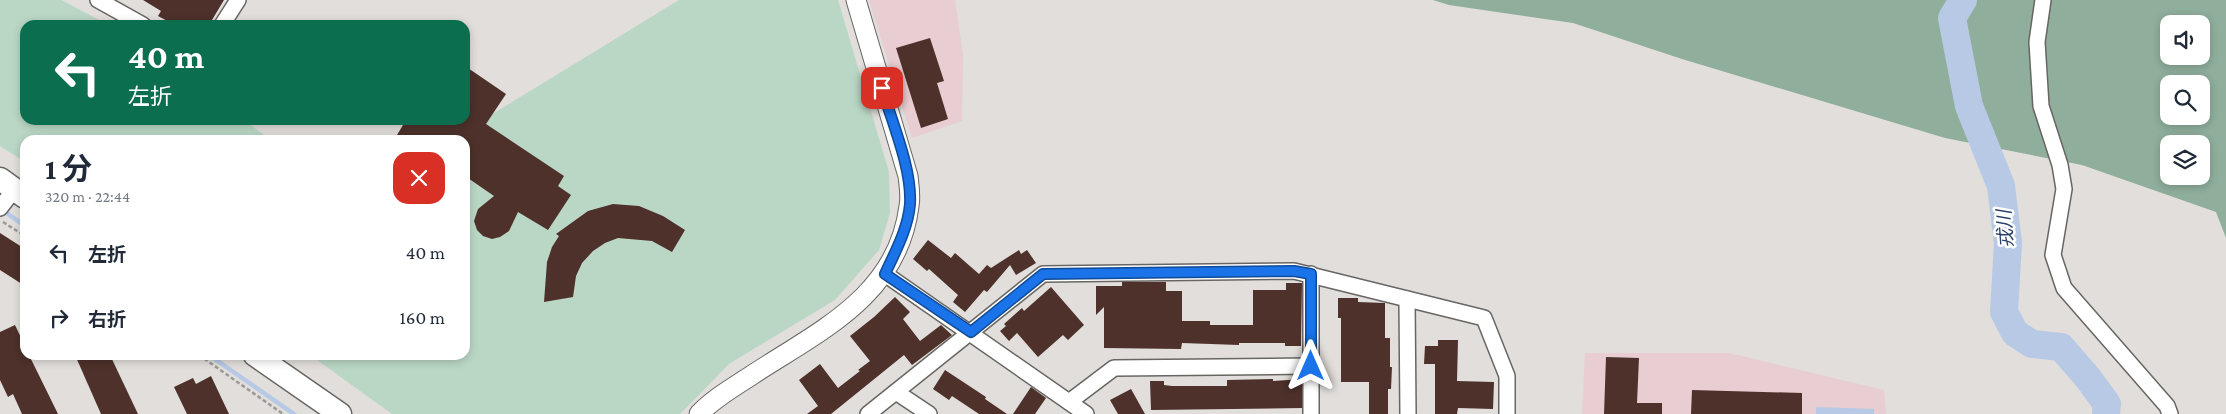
<!DOCTYPE html>
<html lang="ja">
<meta charset="utf-8">
<style>
body{margin:0;font-family:"Crimson Pro","Noto Sans JP",serif;background:#f2f2f3;color:#1f2937;height:100vh;display:flex;flex-direction:column;font-size:19px;white-space:nowrap}
*{box-sizing:border-box;margin:0}
p{font-size:16px;color:#747a83}
.icon{flex:none;width:28px;height:28px;fill:none;stroke:currentColor;stroke-width:2;stroke-linecap:round;stroke-linejoin:round}
.map{position:relative;flex:1;overflow:hidden}
.side{position:absolute;left:20px;top:135px;width:450px;height:225px;display:flex;flex-direction:column;background:#fff;border-radius:15px;box-shadow:0 2px 8px #0003}
.side>*{flex:none}
.top-card{position:absolute;left:20px;top:20px;width:450px;height:105px;border-radius:15px;box-shadow:0 2px 8px #0003;background:#0b6e4f;color:#fff;overflow:hidden}
.controls{position:absolute;left:2160px;top:15px;display:grid;gap:10px}
.controls a{display:grid;place-items:center;width:50px;height:50px;border-radius:10px;background:#fff;box-shadow:0 2px 8px #0003;font-size:25px}
.pin{position:absolute;display:grid;place-items:center;width:42px;height:42px;color:#fff;margin:-21px;border-radius:10px;box-shadow:0 2px 8px #0006}
.me{position:absolute;width:55px;margin:-28px;rotate:0deg;stroke-linejoin:round;filter:drop-shadow(0 0 4px #0008)}
.turn{display:flex;align-items:center;gap:18px;height:105px;padding:0 25px;font-size:22px}
.turn .icon{width:65px;height:65px;stroke-width:2.5}
.turn b{display:block;font-size:35px;line-height:42px}
.round{display:grid;place-items:center;flex:none;width:52px;height:52px;border-radius:15px;background:#f2f2f3}
.head{display:flex;align-items:center;justify-content:space-between;height:85px;padding:0 25px}
h1{font-size:30px;font-weight:700;line-height:38px}
ul{padding:0;list-style:none}
li{display:flex;align-items:center;gap:15px;height:65px;padding:0 25px}
li div{flex:1}
li b{display:block;font-size:19px}
li em{font-style:normal}
.map>svg:first-child{display:block}
.education{fill:#e8cdd2}
.green{fill:#bad7c5}
.forest{fill:#8fae9b;fill-rule:evenodd}
.water{fill:#b7c9e5}
.lines{fill:none;stroke-linecap:round;stroke-linejoin:round}
.stream{stroke:#b7c9e5;stroke-width:4.5}
.river{stroke:#b7c9e5;stroke-width:28}
.building{fill:#4d312a}
.minor-casing{stroke:#686662;stroke-width:18}
.tertiary-casing{stroke:#686662;stroke-width:21}
.secondary-casing{stroke:#686662;stroke-width:25}
.path{stroke:#9c9a98;stroke-width:2.5;stroke-dasharray:4 2.5;stroke-linecap:butt}
.minor{stroke:#fff;stroke-width:15}
.tertiary{stroke:#fff;stroke-width:19}
.secondary{stroke:#fff;stroke-width:22}
.route-casing{stroke:#114b97;stroke-width:12}
.route{stroke:#1a73e8;stroke-width:9}
.labels{text-anchor:middle;dominant-baseline:central;stroke-width:5;stroke-linejoin:round;paint-order:stroke}
.water-label{font-size:19px;font-style:italic;fill:#274067;stroke:#fff}
</style>
<div class="map">
<svg width="2226" height="414" viewBox="0 0 2226 414">
<rect width="100%" height="100%" fill="#e1dedb"/>
<!-- education -->
<g class="education">
<path d="M869 0H955L963 55 962 121 912 138Z"/>
<path d="M1585 353H1729L1884 390 1886 414H1582Z"/>
</g>
<!-- green -->
<g class="green">
<path d="M0 0H61L109 25H25V120H244L271 140H25V162L0 146Z"/>
<path d="M679 0H838L889 172 890 213 879 250 835 300 729 364 680 414H392L310 355H465V140H450Z"/>
</g>
<!-- forest -->
<path class="forest" d="M1433 0H2226V238L2216 212 2082 165 1945 138 1682 59 1573 23 1449 5ZM2169 24H2201V56H2169ZM2169 84H2201V116H2169ZM2169 144H2201V176H2169Z"/>
<!-- water -->
<path class="water" d="M1816 407 1874 409V414H1816Z"/>
<g class="lines">
<!-- stream -->
<g class="stream">
<path d="M1 209 25 226"/>
<path d="M209 355 294 414"/>
</g>
<!-- river -->
<path class="river" d="M1963 0 1952 18 1969 106 2001 186 2008 243 2004 312 2015 333 2032 344 2061 347 2088 378 2107 404 2106 414"/>
</g>
<!-- building -->
<g class="building">
<path d="M143 0H224L209 25H175L158 16 161 11Z"/>
<path d="M930 38 944 81 937 83 948 119 921 128 896 48Z"/>
<path d="M465 66 506 94 486 124 564 176 558 186 571 195 548 230 518 212 509 231 500 237 492 239 483 236 477 230 474 221 478 209 494 196 465 176V140H394L406 120H465Z"/>
<path d="M613 204 639 206 663 216 685 230 672 252 652 241 618 238 605 243 593 251 582 263 576 276 573 297 544 302 547 262 552 247 559 236 556 234 588 211Z"/>
<path d="M0 233 25 249V286L0 270Z"/>
<path d="M928 240 951 258 955 253 979 274 987 265 991 268 1019 250 1021 254 1027 250 1036 263 1016 275 1010 265 987 292 984 290 965 312 953 302 958 295 929 269 927 271 913 259Z"/>
<path d="M1122 282H1166V291H1182V321H1210V325H1253V290H1286V283H1302L1301 346H1285V343H1239V345L1182 343 1181 349 1104 348V307L1096 315V286H1122Z"/>
<path d="M1051 287 1084 325 1068 340 1063 335 1038 357 1017 333 1009 341 1000 331 1006 326 1004 324 1022 308 1024 311Z"/>
<path d="M895 297 910 312 903 319 920 341 941 325 952 335 912 365 904 355 831 414H807L818 406 799 380 820 364 838 388 860 371 858 370 870 361 850 336 874 317Z"/>
<path d="M1338 298H1358V302L1385 303V338H1390V367H1392L1391 389H1388V414H1369V382H1341V318H1338Z"/>
<path d="M15 325 25 346V355H29L58 414H22L13 394 8 397 0 380V332Z"/>
<path d="M1438 340H1458L1457 381 1494 382 1493 409 1458 408 1457 414H1435V364H1424L1425 346H1438Z"/>
<path d="M75 355H110L138 414H101Z"/>
<path d="M1606 357 1639 358 1637 403H1662V414H1604Z"/>
<path d="M945 370 986 397 985 399 1007 414H979L952 396 949 400 933 389Z"/>
<path d="M211 376 229 414H187L174 387 193 378 196 384Z"/>
<path d="M1273 379V381L1302 379V408L1151 410 1150 381H1164V385L1172 386H1227V380Z"/>
<path d="M1031 387 1046 398 1035 414H1013Z"/>
<path d="M1131 389 1145 414H1118L1110 400Z"/>
<path d="M1692 390 1802 393V414H1691Z"/>
</g>
<g class="lines">
<defs>
<g id="minor">
<path d="M98 0 143 25"/>
<path d="M2043 0 2037 42 2041 106 2060 165 2064 189 2053 255 2064 288 2167 406 2170 414"/>
<path d="M222 25 238 0"/>
<path d="M0 208 14 190"/>
<path d="M885 274 1086 414"/>
<path d="M1407 299 1408 414"/>
<path d="M896 392 929 414"/>
<path d="M1069 402 1114 368 1311 366"/>
<path d="M868 414 1043 274 1294 271 1484 318 1507 376V414"/>
<path d="M1311 414V274"/>
</g>
<path id="tertiary" d="M699 414C714 398 734 387 752 375 819 331 898 296 909 206 911 197 909 185 908 176L856 0"/>
<g id="secondary">
<path d="M0 179 25 197"/>
<path d="M255 355 340 414"/>
</g>
</defs>
<!-- minor casing -->
<use href="#minor" class="minor-casing"/>
<!-- tertiary casing -->
<use href="#tertiary" class="tertiary-casing"/>
<!-- secondary casing -->
<use href="#secondary" class="secondary-casing"/>
<!-- path -->
<g class="path">
<path d="M3 222 25 236"/>
<path d="M199 355 283 414"/>
</g>
<!-- minor -->
<use href="#minor" class="minor"/>
<!-- tertiary -->
<use href="#tertiary" class="tertiary"/>
<!-- secondary -->
<use href="#secondary" class="secondary"/>
</g>
<g class="lines">
<defs>
<path id="route" d="M882 88C892 123 912 168 910 204 908 229 895 252 885 274L971 332 1043 274 1294 271 1311 274V366"/>
</defs>
<!-- route casing -->
<use href="#route" class="route-casing"/>
<!-- route -->
<use href="#route" class="route"/>
</g>
<g class="labels">
<!-- water labels -->
<g class="water-label">
<text transform="translate(2005 229) rotate(-94)">戎川</text>
</g>
</g>
</svg>
<div class="controls">
<a><svg class="icon" aria-label="sound" viewBox="0 0 24 24"><path d="M4 9h4l5-4v14l-5-4H4zM17 9q2 3 0 6"/></svg></a>
<a><svg class="icon" aria-label="search" viewBox="0 0 24 24"><circle cx="10" cy="10" r="6"/><path d="M15 15l6 6"/></svg></a>
<a><svg class="icon" aria-label="layers" viewBox="0 0 24 24"><path d="M12 4l9 5-9 5-9-5zM3 14l9 5 9-5"/></svg></a>
</div>
<div class="pin" style="left:882px;top:88px;background:#d93025"><svg class="icon" aria-label="arrive" viewBox="0 0 24 24"><path d="M6 21V4h12l-3 4 3 4H6"/></svg></div>
<svg class="me" style="left:1311px;top:366px" viewBox="-20 -20 40 40"><path d="M0-17L14 15 0 8-14 15z" fill="#1a73e8" stroke="#fff" stroke-width="4"/></svg>
<div class="top-card">
<div class="turn"><svg class="icon" aria-label="left" viewBox="0 0 24 24"><path d="M17 20v-9H6M10 6l-5 5 5 5"/></svg><div><b>40 m</b>左折</div></div>
</div>
<section class="side">
<div class="head"><div><h1>1 分</h1><p>320 m · 22:44</p></div><a class="round" style="background:#d93025;color:#fff"><svg class="icon" aria-label="close" viewBox="0 0 24 24"><path d="M6 6l12 12M18 6L6 18"/></svg></a></div>
<ul>
<li><svg class="icon" aria-label="left" viewBox="0 0 24 24"><path d="M17 20v-9H6M10 6l-5 5 5 5"/></svg><div><b>左折</b></div><em>40 m</em></li>
<li><svg class="icon" aria-label="right" viewBox="0 0 24 24"><path d="M7 20v-9h11M14 6l5 5-5 5"/></svg><div><b>右折</b></div><em>160 m</em></li>
</ul>
</section>
</div>
